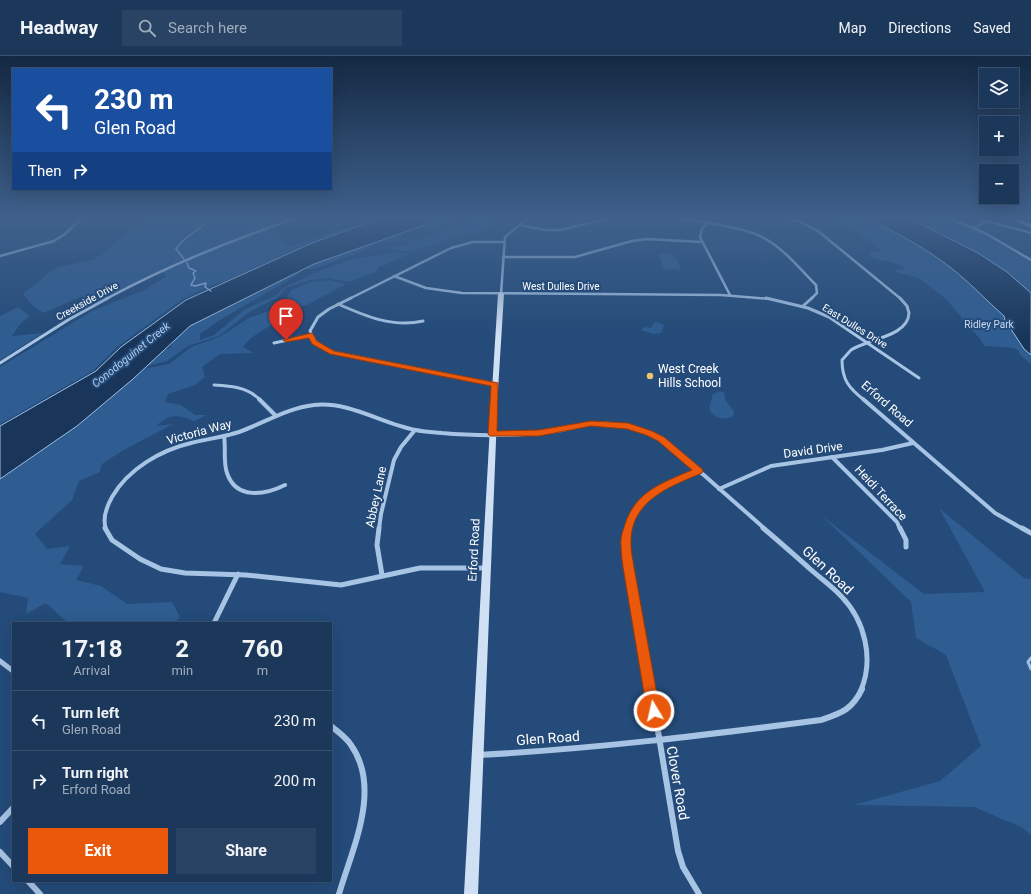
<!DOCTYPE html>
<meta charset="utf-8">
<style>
body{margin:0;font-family:Roboto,sans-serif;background:#284364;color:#f1f3f6;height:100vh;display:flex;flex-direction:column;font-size:15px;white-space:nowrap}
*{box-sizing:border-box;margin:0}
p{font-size:13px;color:#a0acbb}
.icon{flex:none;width:22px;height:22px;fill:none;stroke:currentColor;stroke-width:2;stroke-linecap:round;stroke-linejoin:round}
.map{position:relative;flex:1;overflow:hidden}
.panel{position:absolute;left:12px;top:566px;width:320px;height:260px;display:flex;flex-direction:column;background:#1b385b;border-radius:0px;box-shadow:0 4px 16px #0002,0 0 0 1px #395271}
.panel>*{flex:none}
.hud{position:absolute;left:12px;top:12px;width:320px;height:122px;border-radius:0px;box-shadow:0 4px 16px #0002,0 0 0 1px #395271;background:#1a4fa0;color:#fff;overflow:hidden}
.buttons{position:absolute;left:979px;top:12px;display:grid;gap:8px}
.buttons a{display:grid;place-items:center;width:40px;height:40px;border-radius:0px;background:#1b385b;box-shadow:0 4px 16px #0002,0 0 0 1px #395271;font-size:20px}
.pin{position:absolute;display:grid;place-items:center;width:34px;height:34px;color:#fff;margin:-41px -17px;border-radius:50% 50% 50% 0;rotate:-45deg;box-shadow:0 0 4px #0007}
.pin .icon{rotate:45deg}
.me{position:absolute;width:44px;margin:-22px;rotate:351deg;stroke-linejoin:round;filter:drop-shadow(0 0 3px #0008)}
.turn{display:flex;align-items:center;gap:14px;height:84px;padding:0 16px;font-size:18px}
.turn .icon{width:52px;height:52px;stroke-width:2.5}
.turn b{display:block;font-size:28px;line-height:34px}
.then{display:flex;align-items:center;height:38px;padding:0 16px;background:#0003;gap:8px;font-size:15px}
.eta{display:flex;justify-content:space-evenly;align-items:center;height:68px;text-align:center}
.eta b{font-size:24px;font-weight:700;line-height:28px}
.primary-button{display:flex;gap:8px;margin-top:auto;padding:8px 16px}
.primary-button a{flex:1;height:46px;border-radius:0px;background:#ea580c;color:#fff;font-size:16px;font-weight:700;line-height:46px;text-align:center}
.primary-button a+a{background:#284364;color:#f1f3f6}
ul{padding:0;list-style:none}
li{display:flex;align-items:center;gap:12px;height:60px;padding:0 16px;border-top:1px solid #395271}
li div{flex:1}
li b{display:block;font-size:15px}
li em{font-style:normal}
header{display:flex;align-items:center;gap:24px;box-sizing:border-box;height:56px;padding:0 20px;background:#1b385b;border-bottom:1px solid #395271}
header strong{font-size:19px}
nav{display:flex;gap:22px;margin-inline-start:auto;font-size:14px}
.search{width:280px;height:36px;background:#284364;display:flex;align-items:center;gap:10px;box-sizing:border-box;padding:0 14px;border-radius:0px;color:#a0acbb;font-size:15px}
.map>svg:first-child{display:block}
.green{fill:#2f5d91}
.water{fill:#19365a;stroke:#9bbfe4}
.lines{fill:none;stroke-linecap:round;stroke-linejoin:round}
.stream-far1{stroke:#9bbfe4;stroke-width:1.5}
.stream{stroke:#9bbfe4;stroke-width:3}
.street-far4{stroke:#a7c4e4;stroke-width:2.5}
.street-far3{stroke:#a7c4e4;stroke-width:3}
.street-far2{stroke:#a7c4e4;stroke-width:4}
.street-far1{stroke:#a7c4e4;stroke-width:5}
.street{stroke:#a7c4e4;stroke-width:6}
.secondary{fill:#d0e0f4;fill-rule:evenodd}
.primary{fill:#e6effc;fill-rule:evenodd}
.route{fill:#ea580c;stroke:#983908}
.poi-dot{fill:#edc56b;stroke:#244b79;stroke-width:1.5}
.labels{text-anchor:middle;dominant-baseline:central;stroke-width:4;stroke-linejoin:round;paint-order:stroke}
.far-street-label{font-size:10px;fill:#fff;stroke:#244b79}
.far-park-label{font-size:10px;fill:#c9ddf3;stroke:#244b79}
.far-water-label{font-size:11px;font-style:italic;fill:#b2cdec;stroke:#244b79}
.poi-label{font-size:12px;fill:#fff;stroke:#244b79;text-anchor:start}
.street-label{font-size:12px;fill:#fff;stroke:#244b79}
.near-street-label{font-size:14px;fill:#fff;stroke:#244b79}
</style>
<header>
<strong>Headway</strong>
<div class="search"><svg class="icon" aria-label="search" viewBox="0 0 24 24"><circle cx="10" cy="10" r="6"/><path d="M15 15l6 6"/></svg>Search here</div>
<nav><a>Map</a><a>Directions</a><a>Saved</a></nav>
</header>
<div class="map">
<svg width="1031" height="838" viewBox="0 0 1031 838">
<rect width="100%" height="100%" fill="#244b79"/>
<!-- green -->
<g class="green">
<path d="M149 162H296L262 173 290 190 375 163 309 187 228 224 210 230 183 243 117 291 94 314 0 368V311L92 255 144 234 167 220 160 215 98 245 80 241 44 257 34 251 23 238 55 212 95 203 118 185 117 184Z"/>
<path d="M437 162H448L443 165 454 162H463L427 176 424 172 409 175 400 180 401 183 417 179 398 186 373 189 371 188 415 170H422Z"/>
<path d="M480 162H500L496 164 510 168 492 165 488 170 502 174 491 172 476 177 451 181 432 189 411 196 392 194 390 192 378 189 401 190 409 188V185L426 183 427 181Z"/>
<path d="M831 162H866L910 185 955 214 1004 260 1005 264 1024 293 1031 299V308L1020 299 1019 295 1014 292 984 290 980 283 946 243 919 222 897 216 895 214 905 213C897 204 882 206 871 201L869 197 883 195 852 172Z"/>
<path d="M907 162H948L979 175 1016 198 1031 200V201L1025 202 1031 206V237C994 204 952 180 907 162Z"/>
<path d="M368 189 374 190C362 196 350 200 338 204 326 208 316 214 304 213L316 207Z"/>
<path d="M394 196 410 198 378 211 376 216 348 226 329 222 310 224 286 232 278 241 251 255 219 280 188 290 167 305 148 310C151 300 160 293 169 293L177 280 188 270 297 215 299 218 220 264 200 278V284L214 279 245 253 275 240 283 232 319 215 354 202 375 200Z"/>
<path d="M658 198H672L676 202 681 214 664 213Z"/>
<path d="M330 224 346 228 307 249 301 250 284 261V263C269 270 253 278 243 291L254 297 220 298 202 311 205 321 195 329 168 338 165 346 181 349 195 359H207L194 365C178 358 169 358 156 370L173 368 122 395 102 408 100 416 79 425 72 444 35 478 47 493 70 490 60 508 84 510 76 524 101 530 127 548 172 546 180 561 174 567H68L46 547 26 558 28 542 0 536V423L77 370 143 313 169 308 191 291 219 281 249 262 272 254 284 247 291 234 311 226Z"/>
<path d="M18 251 30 260 20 268 12 280 43 277 0 304V260Z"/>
<path d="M656 266 664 269 661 277 653 278 641 274 644 271 652 272V269Z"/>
<path d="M720 335 724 337 726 345 734 355 733 360C724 366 712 361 709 352L713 338Z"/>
<path d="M939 452 1024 522 1031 523V779L1021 771 974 751 854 749 940 725 981 690 946 599 916 582 911 546 821 459 924 538 985 536Z"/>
</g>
<!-- water -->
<g class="water">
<path d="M381 162H445L314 208 190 270 133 323 77 370 0 423V370L96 315 121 291 186 244 312 187Z"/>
<path d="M866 162H907L915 165 978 197 1007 216 1031 237V299L1024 293 1005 264 1004 260C987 245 972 229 955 215 928 193 897 177 866 162Z"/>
</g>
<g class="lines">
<!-- stream-far1 -->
<g class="stream-far1">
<path d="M184 203 176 193C185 179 200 174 212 162"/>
<path d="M187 207 189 212 196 215 193 217 195 222 191 229 195 230 206 227 205 231 211 235"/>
</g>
<!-- stream -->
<path class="stream" d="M1031 602 1028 606 1031 613"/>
<!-- street-far4 -->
<g class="street-far4">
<path d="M677 162C700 166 745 171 764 182 784 193 800 213 816 229L817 237 811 243"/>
<path d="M712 162 702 173 700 181 730 239"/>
<path d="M786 162 803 167 818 175 901 243"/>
<path d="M949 162 985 177 1031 204"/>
<path d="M519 169 546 174H560L611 162"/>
<path d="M974 172 987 165"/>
<path d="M0 200 54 185 65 178 82 162"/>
<path d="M503 201H575L632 185 647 183 702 186"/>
<path d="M394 220 426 232 462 237 721 239 771 243"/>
<path d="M501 238 505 181 528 162"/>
<path d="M106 243C167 210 231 184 297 162"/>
<path d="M349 243 451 192 473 186H504"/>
</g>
<!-- street-far3 -->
<g class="street-far3">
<path d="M351 242 329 253 318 261 310 275 315 286 332 296 495 328"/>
<path d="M766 242 808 252 829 261 919 322"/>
<path d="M338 248C365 260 393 272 423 265"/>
<path d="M803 250 812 242"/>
<path d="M274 287 311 279"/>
<path d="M0 307 68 264 108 242"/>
<path d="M214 329C231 330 248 331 260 344"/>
<path d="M864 344C849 332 842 324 842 304 845 301 848 297 851 294 867 283 908 281 909 257L907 250 900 242"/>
</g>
<!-- street-far2 -->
<g class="street-far2">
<path d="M259 343 276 360"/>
<path d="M863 343 995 457 1023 473"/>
<path d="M224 380C226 392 223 406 227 417 236 444 265 439 285 429"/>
<path d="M832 401 897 466 900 473"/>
<path d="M719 433 771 410 882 394 913 387"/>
<path d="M106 473C102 462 107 450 112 441 128 413 161 394 191 387 207 383 224 381 239 376 264 367 287 352 314 349 350 345 382 368 416 374 424 376 434 376 442 377 474 380 516 380 548 376 562 375 575 370 589 368 605 366 622 369 637 373 664 380 685 403 705 420 725 438 745 455 765 473"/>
<path d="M379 473 381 458 394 404 401 391 415 374"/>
<path d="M628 473C641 437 666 428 699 415"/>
</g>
<!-- street-far1 -->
<g class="street-far1">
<path d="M105 472 112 484 140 503 161 513 185 517 246 519 341 529 420 512H486"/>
<path d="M379 472 377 489 382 519"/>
<path d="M629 472 626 489 651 634"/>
<path d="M763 472C779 485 794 499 809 512 820 522 832 530 842 541 865 565 874 603 861 634"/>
<path d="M900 472 906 484V491"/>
<path d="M1022 472 1031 477"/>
<path d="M214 567 238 518"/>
<path d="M0 605 13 615"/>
</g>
<!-- street -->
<g class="street">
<path d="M651 633 678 795 683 811 699 838"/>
<path d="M331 670C338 676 346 681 351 689 382 733 352 793 339 838"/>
<path d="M478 699C593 693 707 679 821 664 841 657 852 654 862 633"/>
<path d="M0 766 13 752"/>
<path d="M0 796 13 810"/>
<path d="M28 825 40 838"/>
</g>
<!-- secondary -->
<g class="secondary">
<path d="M973 162H979L1031 176V178Z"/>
<path d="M501 236 504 238 498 334 478 838H464L492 334 498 238Z"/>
</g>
<!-- primary -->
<path class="primary" d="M1009 162H1016L1031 168V172Z"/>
</g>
<!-- sky -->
<linearGradient id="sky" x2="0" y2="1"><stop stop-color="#142943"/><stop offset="0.58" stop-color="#3f618c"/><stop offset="1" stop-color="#3f618c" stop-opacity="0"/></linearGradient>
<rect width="1031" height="279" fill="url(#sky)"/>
<!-- route -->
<path class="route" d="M311 277 313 278 317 285 334 295 498 327 497 375 539 374 591 365 628 367 652 375 664 381 702 413 703 415 702 417C669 431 629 445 631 489 631 496 633 504 634 511L660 655 658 660 654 662 649 660 647 655 623 511C622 504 621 496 621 489 620 482 623 475 625 468 636 435 662 427 692 414L658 385 646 379 627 373 591 370 539 380H490L488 378 491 330 330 298 312 288 309 282 286 286 283 284Z"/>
<!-- markers -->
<circle class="poi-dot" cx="650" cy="320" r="4"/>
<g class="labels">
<!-- far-street labels -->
<g class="far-street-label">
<text x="561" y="230">West Dulles Drive</text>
<text transform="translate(87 245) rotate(-29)">Creekside Drive</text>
<text transform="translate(855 270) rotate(32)">East Dulles Drive</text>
</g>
<!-- far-park labels -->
<g class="far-park-label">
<text x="989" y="268">Ridley Park</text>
</g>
<!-- far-water labels -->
<g class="far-water-label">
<text transform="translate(131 299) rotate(-39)">Conodoguinet Creek</text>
</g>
<!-- poi labels -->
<g class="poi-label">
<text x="658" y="313">West Creek<tspan x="658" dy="14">Hills School</tspan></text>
</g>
<!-- street labels -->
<g class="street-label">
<text transform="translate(887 348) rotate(41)">Erford Road</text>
<text transform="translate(199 376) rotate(-15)">Victoria Way</text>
<text transform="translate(813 394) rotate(-8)">David Drive</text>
<text transform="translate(881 437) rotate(47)">Heidi Terrace</text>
<text transform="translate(376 441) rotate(-78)">Abbey Lane</text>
<text transform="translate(474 494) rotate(-87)">Erford Road</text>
</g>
<!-- near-street labels -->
<g class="near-street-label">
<text transform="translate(828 514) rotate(43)">Glen Road</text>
<text transform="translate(548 682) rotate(-4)">Glen Road</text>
<text transform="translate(678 727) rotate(80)">Clover Road</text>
</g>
</g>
</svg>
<div class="buttons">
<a><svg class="icon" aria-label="layers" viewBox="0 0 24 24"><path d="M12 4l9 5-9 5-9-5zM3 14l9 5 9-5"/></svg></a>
<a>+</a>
<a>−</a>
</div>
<div class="pin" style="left:286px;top:284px;background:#d93025"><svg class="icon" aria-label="arrive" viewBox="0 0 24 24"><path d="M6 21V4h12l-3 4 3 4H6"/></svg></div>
<svg class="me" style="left:654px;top:655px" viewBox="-20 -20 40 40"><circle r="17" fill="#ea580c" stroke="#fff" stroke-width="3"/><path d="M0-11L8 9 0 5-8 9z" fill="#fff"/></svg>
<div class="hud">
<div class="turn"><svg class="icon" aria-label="left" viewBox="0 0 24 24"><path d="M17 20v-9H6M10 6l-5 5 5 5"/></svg><div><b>230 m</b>Glen Road</div></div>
<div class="then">Then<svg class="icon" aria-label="right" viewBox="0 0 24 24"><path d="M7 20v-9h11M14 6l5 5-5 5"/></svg></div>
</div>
<section class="panel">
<div class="eta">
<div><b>17:18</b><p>Arrival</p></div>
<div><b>2</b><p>min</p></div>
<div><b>760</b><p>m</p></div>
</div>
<ul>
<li><svg class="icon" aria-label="left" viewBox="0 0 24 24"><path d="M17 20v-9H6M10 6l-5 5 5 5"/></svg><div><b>Turn left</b><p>Glen Road</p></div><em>230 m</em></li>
<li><svg class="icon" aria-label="right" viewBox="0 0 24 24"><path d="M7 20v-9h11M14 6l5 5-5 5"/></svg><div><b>Turn right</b><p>Erford Road</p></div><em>200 m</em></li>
</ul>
<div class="primary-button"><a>Exit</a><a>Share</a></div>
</section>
</div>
